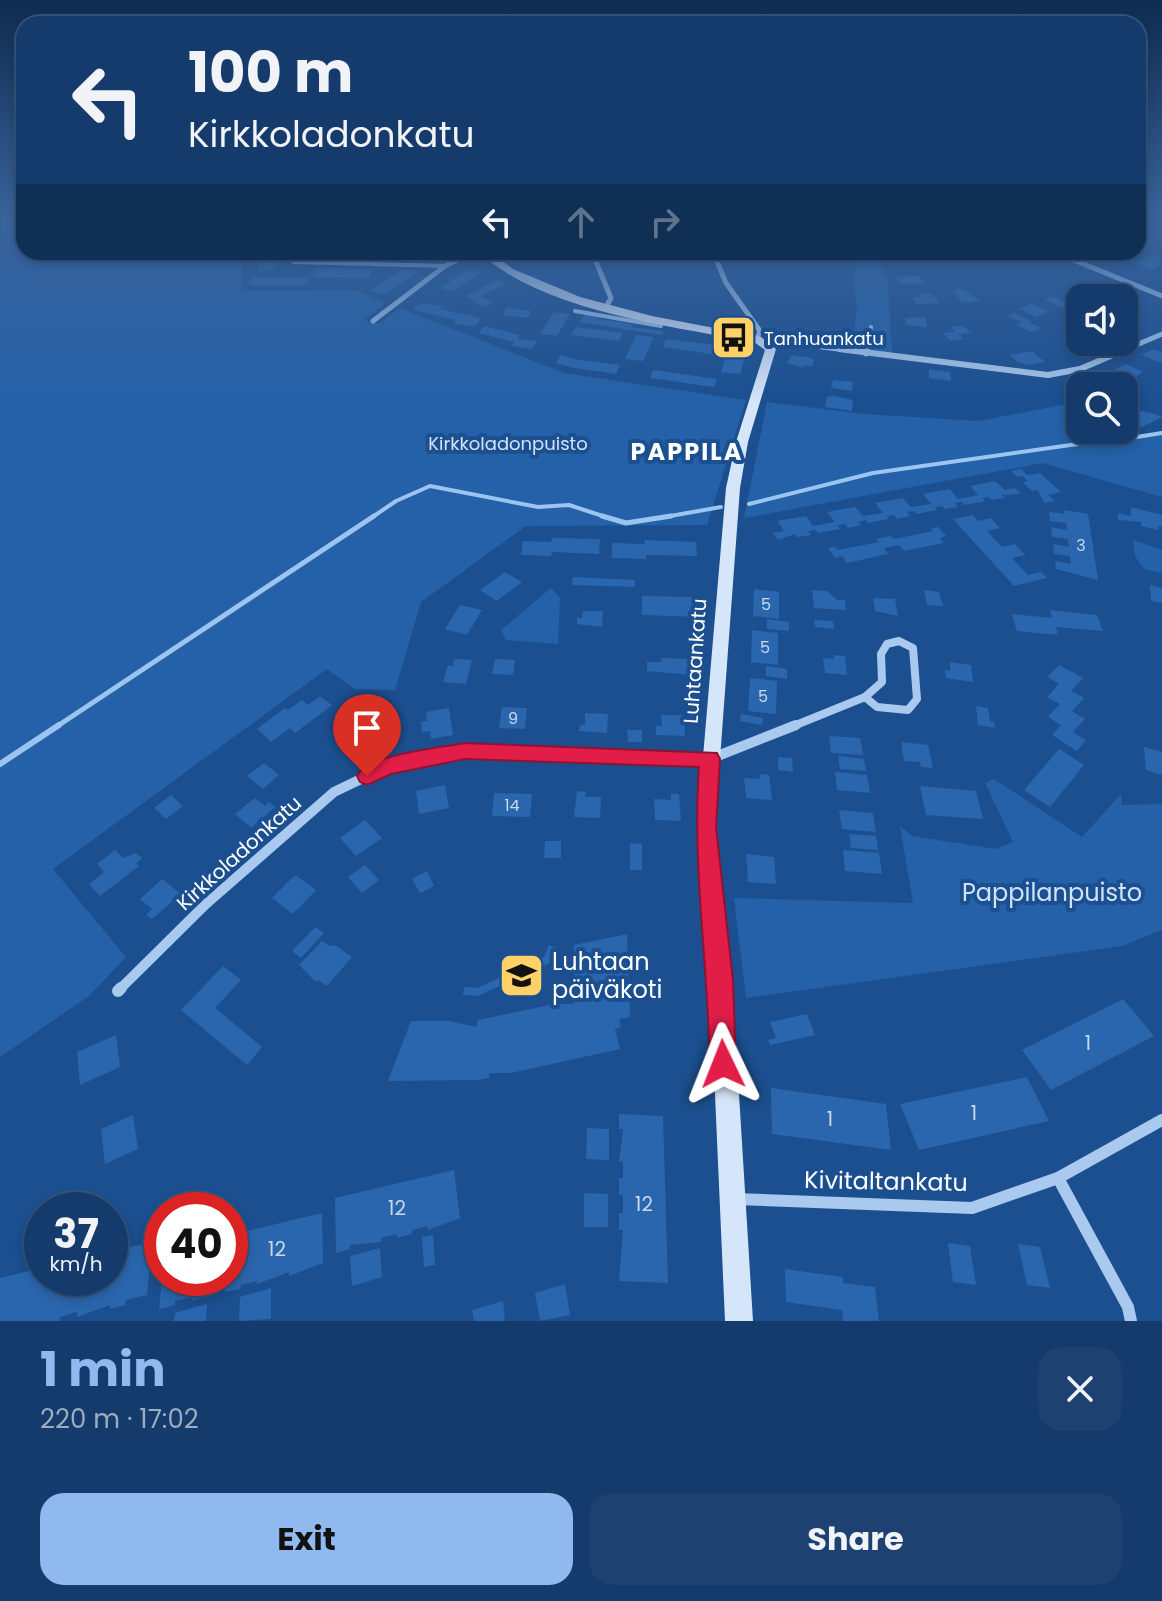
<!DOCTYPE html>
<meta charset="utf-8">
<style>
body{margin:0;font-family:Poppins,sans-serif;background:#1d4271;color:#f1f3f6;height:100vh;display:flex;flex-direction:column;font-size:30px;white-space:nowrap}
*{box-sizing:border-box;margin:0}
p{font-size:26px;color:#9dadc1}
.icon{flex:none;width:44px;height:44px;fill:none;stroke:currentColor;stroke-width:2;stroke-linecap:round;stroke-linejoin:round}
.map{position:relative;height:1321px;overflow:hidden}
.side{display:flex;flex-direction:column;background:#143b6b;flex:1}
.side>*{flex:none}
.guide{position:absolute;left:16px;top:16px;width:1130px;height:244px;border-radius:24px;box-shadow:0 4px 12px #0003,0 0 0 2px #33557e;background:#143b6b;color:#f1f3f6;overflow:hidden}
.buttons{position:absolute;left:1066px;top:284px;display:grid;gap:16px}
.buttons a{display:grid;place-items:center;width:72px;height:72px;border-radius:16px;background:#143b6b;box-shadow:0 4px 12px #0003,0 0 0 2px #33557e;font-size:40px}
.speed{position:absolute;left:24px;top:1192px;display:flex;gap:16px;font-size:40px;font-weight:700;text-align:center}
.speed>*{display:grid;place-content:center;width:104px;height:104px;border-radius:50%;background:#143b6b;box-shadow:0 4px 12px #0003,0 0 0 2px #33557e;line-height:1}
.speed small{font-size:20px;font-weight:400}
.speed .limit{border:12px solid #d22;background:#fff;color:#111}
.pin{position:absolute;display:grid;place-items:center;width:68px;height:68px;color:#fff;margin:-82px -34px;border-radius:50% 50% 50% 0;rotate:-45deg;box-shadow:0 0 8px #0007}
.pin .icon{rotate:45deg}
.me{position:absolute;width:88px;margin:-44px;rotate:358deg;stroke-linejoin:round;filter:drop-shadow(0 0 6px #0008)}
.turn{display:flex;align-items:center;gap:28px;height:168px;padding:0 40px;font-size:36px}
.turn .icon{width:104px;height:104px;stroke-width:2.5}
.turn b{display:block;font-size:56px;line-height:68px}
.lanes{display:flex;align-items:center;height:76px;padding:0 40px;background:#0003;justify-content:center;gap:40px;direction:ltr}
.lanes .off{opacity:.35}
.round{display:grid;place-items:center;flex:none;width:84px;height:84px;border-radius:24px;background:#1d4271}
.summary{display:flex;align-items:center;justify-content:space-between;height:136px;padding:0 40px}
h1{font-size:48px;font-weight:700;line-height:60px;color:#90b9f0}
.button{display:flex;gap:16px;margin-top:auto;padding:16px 40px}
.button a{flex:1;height:92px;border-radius:24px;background:#90b9f0;color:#111;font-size:32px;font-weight:700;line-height:92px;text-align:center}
.button a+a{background:#1d4271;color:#f1f3f6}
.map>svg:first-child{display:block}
.green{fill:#2461a8}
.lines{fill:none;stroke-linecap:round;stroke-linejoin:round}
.stream-far2{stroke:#9cc4f0;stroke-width:4}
.stream-far1{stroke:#9cc4f0;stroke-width:5}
.stream{stroke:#9cc4f0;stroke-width:6}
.building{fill:#2a66ad}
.lane-far1{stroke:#a9c9ee;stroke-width:4}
.lane{stroke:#a9c9ee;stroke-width:5}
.street-far4{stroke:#a9c9ee;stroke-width:5}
.street-far3{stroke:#a9c9ee;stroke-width:6}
.street-far2{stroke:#a9c9ee;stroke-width:8}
.street-far1{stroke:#a9c9ee;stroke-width:10}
.street{stroke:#a9c9ee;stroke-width:12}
.secondary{fill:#d6e6fa;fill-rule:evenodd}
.route{fill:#e11d48;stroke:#92132f;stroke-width:2}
.labels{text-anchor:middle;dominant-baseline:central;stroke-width:8;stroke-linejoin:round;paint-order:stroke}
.number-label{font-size:16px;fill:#cad9ea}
.far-poi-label{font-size:18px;fill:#fff;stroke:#1b4f8f;text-anchor:start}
.far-park-label{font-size:18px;fill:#cfe3fa;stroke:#1b4f8f}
.street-label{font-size:20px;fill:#fff;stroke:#1b4f8f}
.near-number-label{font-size:20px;fill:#cad9ea}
.far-district-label{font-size:24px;font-weight:bold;letter-spacing:2px;fill:#fff;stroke:#1b4f8f}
.near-park-label{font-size:24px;fill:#cfe3fa;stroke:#1b4f8f}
.near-poi-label{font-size:24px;fill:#fff;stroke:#1b4f8f;text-anchor:start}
.near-street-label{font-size:24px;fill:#fff;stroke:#1b4f8f}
</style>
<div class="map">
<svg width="1162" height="1321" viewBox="0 0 1162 1321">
<rect width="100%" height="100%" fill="#1b4f8f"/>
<!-- green -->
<g class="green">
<path d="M0 218H24V252H243L241 291 355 290 386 303 363 320 379 324 400 308 564 373 746 400 707 525 526 526 421 602 395 690 355 689 327 669 53 869 126 957 89 996 0 1057Z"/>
<path d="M818 252 934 254 878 258 888 286 892 354 852 350 857 307 854 293 856 263 849 257 817 254Z"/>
<path d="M767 402 864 414 978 421 1072 403 1080 405V430H1124V426L1139 436 1162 431V497L1043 463 744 518Z"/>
<path d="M1133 540 1162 550V573L1144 569 1135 556Z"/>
<path d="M551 588 560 598 558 644 506 640 501 630Z"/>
<path d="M994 779 1082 837 1121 794 1122 805 1162 804V930L1122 946 746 998 734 898 913 903 900 826 912 836 995 849 1013 842 985 783Z"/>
</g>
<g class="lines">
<!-- stream-far2 -->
<g class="stream-far2">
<path d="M1124 439 1162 433"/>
<path d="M749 504 873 473 1106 440"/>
<path d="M371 518 396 501 430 486 538 507 569 505 609 518"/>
<path d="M659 518 721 507"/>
</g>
<!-- stream-far1 -->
<g class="stream-far1">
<path d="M602 516 626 523 671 516"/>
<path d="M56 727 374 516"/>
</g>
<!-- stream -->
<path class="stream" d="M0 764 59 725"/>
</g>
<!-- building -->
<g class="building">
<path d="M259 252H278L277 269 258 271Z"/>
<path d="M302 252H364L360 259 298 258Z"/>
<path d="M374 252H439L437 260 370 259Z"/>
<path d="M1155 255 1162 258 1158 262 1162 264 1152 270 1135 263Z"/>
<path d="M316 268 373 269 369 278 312 277Z"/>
<path d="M403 269 417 272 385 295 370 291Z"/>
<path d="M469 269 481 272 452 292 440 288Z"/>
<path d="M919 276 925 283 901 284 896 277Z"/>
<path d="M253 277 310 278 305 286 247 285Z"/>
<path d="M498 280 505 284 481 296 492 303 482 307 466 296Z"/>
<path d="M957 289H964L980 301 963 303 952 291Z"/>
<path d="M920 294H933L940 303 917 304 912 297H922Z"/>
<path d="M1052 296 1076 306 1067 310 1044 299Z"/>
<path d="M419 303 443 306 440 309 481 318 475 326 454 324 456 320 413 310Z"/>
<path d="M1031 303 1048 311 1036 317 1019 309Z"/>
<path d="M507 308 532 311 527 318 502 315Z"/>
<path d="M554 312 570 314 557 336 540 334Z"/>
<path d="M1014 313 1031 321 1028 322 1041 328 1031 332 1016 325 1022 322 1008 316Z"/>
<path d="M585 314 600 315 599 319 633 324 631 327 663 331 662 335 580 322Z"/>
<path d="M925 317 927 327 906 325 905 318Z"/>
<path d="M484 326 520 335 517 339 537 341 532 349 512 346 514 342 479 333Z"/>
<path d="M963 326 971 333 959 334 964 339 951 341 943 333 955 332 951 327Z"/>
<path d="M576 327 623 333 619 341 571 335Z"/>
<path d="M636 335 654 337 643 361 625 359Z"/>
<path d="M666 339 715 345 712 354 663 347Z"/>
<path d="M729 347 747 349 740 374 721 372Z"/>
<path d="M1154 349 1162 353V363L1141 355Z"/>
<path d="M1032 351 1045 362 1028 365 1018 362 1009 355Z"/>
<path d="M560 355 580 360 620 365 616 374 574 368 556 363Z"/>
<path d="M792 355 811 358 814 360 812 367 804 365 803 368 787 363Z"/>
<path d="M1126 364 1143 372 1135 377H1125L1112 371Z"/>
<path d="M929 369 950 372 951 381 929 378Z"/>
<path d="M653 370 717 379 714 387 650 378Z"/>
<path d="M833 380 853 382 852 391 831 388Z"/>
<path d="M834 396 853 400 852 411 825 407 827 397Z"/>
<path d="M1142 411 1155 414 1162 417 1142 427 1130 421 1136 419 1131 416Z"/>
<path d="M1021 469 1027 475 1040 473 1061 492 1048 495 1055 501 1045 503 1037 490 1032 491 1023 482 1028 481 1022 476 1018 477 1011 471Z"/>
<path d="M995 481 1005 490 1015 488 1021 494 1001 495 1005 498 992 500 989 497 982 498 985 501 964 505 962 502 955 503 958 507 945 509 942 506 935 507 937 510 917 514 914 511 907 512 910 516 897 519 894 515 887 516 889 519 868 523 866 520 858 522 861 525 848 528 845 524 837 525 840 529 818 533 816 530 808 531 811 535 797 537 795 534 778 540 773 533 784 531 777 521 806 516 813 526 835 522 827 512 855 507 863 516 883 513 875 503 903 498 911 507 931 504 923 494 950 489 958 499 978 495 970 486Z"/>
<path d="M1131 507 1162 515V527L1158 526V530L1141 526V522L1118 520V513L1131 516Z"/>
<path d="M1064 510 1088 514 1098 580 1056 569 1055 561 1071 564 1070 556 1054 554 1053 544 1069 547 1068 539 1052 537 1051 527 1067 530 1066 523 1050 521 1049 512 1065 514Z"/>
<path d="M973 515 978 521 991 518 1000 528 987 531 1002 547 1015 544 1025 555 1012 558 1028 575 1041 572 1047 578 1014 586 953 519Z"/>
<path d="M938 527 946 536 939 538 944 543 904 551 899 545 884 548 888 554 847 563 842 556 835 558 828 548 835 547 838 550 879 542 876 539 891 536 894 539 933 531 931 528Z"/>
<path d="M552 538 600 539 599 554 552 552 551 556 521 555 523 541 551 542Z"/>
<path d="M644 540 696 542 697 556 646 555V559L612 558V543L645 544Z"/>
<path d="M505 572 522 582 497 601 480 590Z"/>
<path d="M573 577 635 580V587L572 585Z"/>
<path d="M1150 585 1162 588V603L1151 601Z"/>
<path d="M754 589 779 592V619L753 616Z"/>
<path d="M812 590 827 591 837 600H845L846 610 814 608Z"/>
<path d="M924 590 939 592 943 606 927 605Z"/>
<path d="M642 596 694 597 696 617 642 615Z"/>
<path d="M873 598 895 599 898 616 875 611Z"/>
<path d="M460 605 482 610 467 635 445 629Z"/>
<path d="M1050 610 1097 615 1103 631 1056 627 1058 635 1017 631 1012 614 1052 618Z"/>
<path d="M583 611H603L602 627 577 624V617L582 618Z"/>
<path d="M767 619 789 622V631L767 629Z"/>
<path d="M814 620 833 621 834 629 815 627Z"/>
<path d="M752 630 778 633V665L751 662Z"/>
<path d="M834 655 845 656 847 675 825 673 823 658 834 659Z"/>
<path d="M661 658 692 659 693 675 647 671V662H661Z"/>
<path d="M454 659 472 660 466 684 443 682 448 665 453 666Z"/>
<path d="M495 659 515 660 513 675 492 674Z"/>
<path d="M950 662 971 665 973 682 946 678 945 670 950 671Z"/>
<path d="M1059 665 1083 678 1071 691 1084 698 1072 711 1085 719 1073 732 1086 740 1077 751 1052 735 1061 725 1048 717 1060 704 1047 697 1059 684 1047 677Z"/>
<path d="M766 666 787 669V679L766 676Z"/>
<path d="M750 678 777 681 776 714 748 711Z"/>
<path d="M320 696 332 705 295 733 290 728 271 742 257 729 285 708 288 710 302 700 308 705Z"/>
<path d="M976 706 988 708 990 721 994 722 995 728 978 725Z"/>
<path d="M502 707 527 708 525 729 499 728Z"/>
<path d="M449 708 453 735 431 739 430 731 422 732 421 722 427 721 426 712Z"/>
<path d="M585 713 608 714 607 733 579 731 580 725H585Z"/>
<path d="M741 714 763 718 762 725 740 721Z"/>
<path d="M661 715H684L685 736 656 735V726H662Z"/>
<path d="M368 724 379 747 349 759 347 754 353 751 347 739 341 742 339 737Z"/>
<path d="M627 730H642V742H628Z"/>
<path d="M829 736 860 738 863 755 831 753Z"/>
<path d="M901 742 928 745 933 768 921 767 920 762 904 761Z"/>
<path d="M1144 747 1162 752V775L1146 770Z"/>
<path d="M1059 749 1084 765 1050 807 1024 790Z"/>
<path d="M838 756 864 759 866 771 840 769Z"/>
<path d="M778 757 792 758 793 772 778 770Z"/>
<path d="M264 763 279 775 263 789 247 776Z"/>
<path d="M835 772 867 775 870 793 837 790Z"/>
<path d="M760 774 769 775 772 800 746 798 744 778 760 779Z"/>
<path d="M445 785 449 808 419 814 416 791Z"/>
<path d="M920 786 976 791 983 819 926 815Z"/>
<path d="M577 791 586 792 585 797H601L600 818 574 817Z"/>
<path d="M494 793 532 794 530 817 492 816Z"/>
<path d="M671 794H679L681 821 655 820 654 799 671 800Z"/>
<path d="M171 795 183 806 166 819 154 808Z"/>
<path d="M255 798 265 806 269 802 275 807 251 828 235 814Z"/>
<path d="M839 810 873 813 876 832 842 829Z"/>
<path d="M365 820 382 838 356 856 340 838Z"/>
<path d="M849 834 876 836 878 850 851 848Z"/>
<path d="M545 841H561V858H544Z"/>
<path d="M630 843 642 844V870H630Z"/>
<path d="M115 850 123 858 136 853 142 858 136 864 139 866 100 896 89 884 104 872 97 864Z"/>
<path d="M843 850 879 853 882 874 845 871Z"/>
<path d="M746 854 774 857 776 884 748 882Z"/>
<path d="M365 865 379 880 362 893 348 877Z"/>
<path d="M427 871 434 886 420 893 412 879Z"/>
<path d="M295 875 316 890 293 914 272 898Z"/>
<path d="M162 879 181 894 152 919 146 915 152 909 140 899Z"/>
<path d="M315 927 324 933 301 958 292 951Z"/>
<path d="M627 934 630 1017 619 1019 621 1027 615 1029 620 1049 511 1073H489V1078L479 1080 388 1081 411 1021H450L476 1027 478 1020 554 1004H574V945Z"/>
<path d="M322 941 329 946 335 945 352 957 327 986 318 980 316 982 299 965Z"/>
<path d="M549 945 556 948 550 963 478 996 463 995 464 987 477 988 544 957Z"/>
<path d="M223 966 241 980 215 1008 262 1047 247 1065 181 1010Z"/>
<path d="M1123 999 1154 1036 1051 1090 1022 1050Z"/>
<path d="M807 1014 815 1035 770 1045 768 1040 776 1038 770 1022Z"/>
<path d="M116 1035 120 1067 80 1085 77 1052Z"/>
<path d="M1027 1077 1049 1121 919 1150 900 1104Z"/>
<path d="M771 1088 886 1104 891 1150 772 1134Z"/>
<path d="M619 1114 663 1116 668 1283 619 1281 623 1230H619V1213H623V1195L619 1194V1178H623V1161L619 1162 623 1129H619Z"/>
<path d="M133 1115 138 1149 105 1164 101 1129Z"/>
<path d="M587 1128 609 1129V1160L586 1159Z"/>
<path d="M454 1170 460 1218 428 1230 427 1226 412 1230V1234L397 1238V1234L381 1238V1242L350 1245V1249L336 1253 335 1198Z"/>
<path d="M584 1193 608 1194V1227H584Z"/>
<path d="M322 1213 323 1263 289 1276V1272L257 1284V1281L241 1285 240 1289 225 1292V1289L192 1301 193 1297 175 1301V1305L159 1309 162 1278H230V1235Z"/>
<path d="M433 1235 435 1265 424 1267 422 1237Z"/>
<path d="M152 1242 147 1295 126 1300 125 1305 110 1309V1305L77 1317V1312L60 1317 59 1321H0V1278L42 1268V1278H110V1252Z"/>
<path d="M948 1243 970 1246 976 1285 953 1282Z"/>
<path d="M1018 1244 1040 1247 1050 1288 1027 1285Z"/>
<path d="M380 1248 382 1277 352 1286 350 1256Z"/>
<path d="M785 1269 843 1277V1283L875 1287 879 1321H843L842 1310 786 1302Z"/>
<path d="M565 1284 570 1315 540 1321 535 1293Z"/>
<path d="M271 1288V1319L239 1321 240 1297Z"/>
<path d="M503 1301 505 1321H474L472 1310Z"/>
<path d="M207 1304 206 1321H174L175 1313Z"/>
</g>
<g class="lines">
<!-- lane-far1 -->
<g class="lane-far1">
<path d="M292 252 293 262 446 266"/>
<path d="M575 311 661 326"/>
<path d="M867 351 871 327"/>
</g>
<!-- lane -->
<path class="lane" d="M866 354 867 349"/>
<!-- street-far4 -->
<g class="street-far4">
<path d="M592 252 611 298 606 307"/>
<path d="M713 252 726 283 760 331 757 339"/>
<path d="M787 252 831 258"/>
<path d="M1054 252 1162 296"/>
<path d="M882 259 999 252"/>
<path d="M373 321 445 266 474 252"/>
<path d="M769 345 797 344 855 351"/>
<path d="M1122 351 1162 334"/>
</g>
<!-- street-far3 -->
<path class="street-far3" d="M839 349 1048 375 1080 369 1127 349"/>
<!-- street-far2 -->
<g class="street-far2">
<path d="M899 641 913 648 917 699 908 710 877 707 865 697 882 682 881 654 887 644Z"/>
<path d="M791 727 865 697"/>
</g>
<!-- street-far1 -->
<path class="street-far1" d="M119 990 206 904 334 792 388 766 465 751 710 759 796 725"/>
<!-- street -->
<g class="street">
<path d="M118 991 121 988"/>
<path d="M1058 1178 1128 1307 1131 1321"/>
<path d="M735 1199 972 1208 1058 1178 1162 1120"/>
</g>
<!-- secondary -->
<path class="secondary" d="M479 252H490L513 269 580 297 652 316 761 337 776 349 748 442 740 488 715 827 732 981 753 1321H725L710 981 697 827 726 488 736 442 765 350 754 342C671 326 542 311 479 252Z"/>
</g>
<!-- sky -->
<linearGradient id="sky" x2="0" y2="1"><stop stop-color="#0f2b4f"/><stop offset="0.54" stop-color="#39639b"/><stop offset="1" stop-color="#39639b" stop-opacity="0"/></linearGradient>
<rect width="1162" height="403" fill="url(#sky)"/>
<!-- route -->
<path class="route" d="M465 743 717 753 720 759 716 827 733 981 736 1064 732 1073 723 1077 714 1073 710 1064C708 965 692 866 699 767L465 759 391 774 367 785 360 782 357 776C367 754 441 748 465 743Z"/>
<!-- icons -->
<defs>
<symbol id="bus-square" viewBox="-11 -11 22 22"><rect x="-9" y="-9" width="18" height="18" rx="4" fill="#ffd166" stroke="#1b4f8f"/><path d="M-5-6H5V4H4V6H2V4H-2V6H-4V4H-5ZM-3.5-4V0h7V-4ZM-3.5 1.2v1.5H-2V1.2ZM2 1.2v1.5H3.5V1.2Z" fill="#111"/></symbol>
<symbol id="school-square" viewBox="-11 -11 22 22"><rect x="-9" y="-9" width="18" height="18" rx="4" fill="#ffd166" stroke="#1b4f8f"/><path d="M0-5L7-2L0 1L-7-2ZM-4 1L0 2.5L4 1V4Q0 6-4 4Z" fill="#111"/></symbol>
</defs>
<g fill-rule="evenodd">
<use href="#bus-square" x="708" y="312" width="51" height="51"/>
<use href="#school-square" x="496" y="950" width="51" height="51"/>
</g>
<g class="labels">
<!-- number labels -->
<g class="number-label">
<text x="1081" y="545">3</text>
<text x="766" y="604">5</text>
<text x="765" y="647">5</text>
<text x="763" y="696">5</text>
<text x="513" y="718">9</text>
<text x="512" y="805">14</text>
</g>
<!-- far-poi labels -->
<g class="far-poi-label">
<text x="764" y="338">Tanhuankatu</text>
</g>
<!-- far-park labels -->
<g class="far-park-label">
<text x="508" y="443">Kirkkoladonpuisto</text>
</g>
<!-- street labels -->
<g class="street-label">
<text transform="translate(695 661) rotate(-86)">Luhtaankatu</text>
<text transform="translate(239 853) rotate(-42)">Kirkkoladonkatu</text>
</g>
<!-- near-number labels -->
<g class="near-number-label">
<text x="1088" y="1043">1</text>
<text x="974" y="1113">1</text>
<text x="830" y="1119">1</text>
<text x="644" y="1204">12</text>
<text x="397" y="1208">12</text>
<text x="277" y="1249">12</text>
</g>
<!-- far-district labels -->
<g class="far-district-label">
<text x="687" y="451">PAPPILA</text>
</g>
<!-- near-park labels -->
<g class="near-park-label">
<text x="1052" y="892">Pappilanpuisto</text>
</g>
<!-- near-poi labels -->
<g class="near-poi-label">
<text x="552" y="961">Luhtaan<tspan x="552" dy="28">päiväkoti</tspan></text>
</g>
<!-- near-street labels -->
<g class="near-street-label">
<text transform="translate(886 1181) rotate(1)">Kivitaltankatu</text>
</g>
</g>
</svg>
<div class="buttons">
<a><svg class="icon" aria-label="sound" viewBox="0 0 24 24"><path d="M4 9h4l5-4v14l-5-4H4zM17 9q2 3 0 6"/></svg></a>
<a><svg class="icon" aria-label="search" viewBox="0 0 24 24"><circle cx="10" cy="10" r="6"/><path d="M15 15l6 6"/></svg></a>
</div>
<div class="speed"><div>37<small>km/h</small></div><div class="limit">40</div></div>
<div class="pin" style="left:367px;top:776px;background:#d93025"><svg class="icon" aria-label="arrive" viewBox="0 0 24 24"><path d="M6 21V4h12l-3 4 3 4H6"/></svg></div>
<svg class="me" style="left:723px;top:1064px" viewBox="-20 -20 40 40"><path d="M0-17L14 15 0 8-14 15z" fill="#e11d48" stroke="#fff" stroke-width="4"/></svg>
<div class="guide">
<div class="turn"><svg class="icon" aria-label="left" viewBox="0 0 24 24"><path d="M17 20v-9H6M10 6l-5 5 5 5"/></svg><div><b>100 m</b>Kirkkoladonkatu</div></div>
<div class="lanes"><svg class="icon" aria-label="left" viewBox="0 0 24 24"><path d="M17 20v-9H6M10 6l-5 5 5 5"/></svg><svg class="icon off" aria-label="ahead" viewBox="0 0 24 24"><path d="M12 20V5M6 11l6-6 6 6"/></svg><svg class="icon off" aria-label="right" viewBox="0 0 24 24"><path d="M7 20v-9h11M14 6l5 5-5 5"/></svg></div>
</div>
</div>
<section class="side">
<div class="summary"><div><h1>1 min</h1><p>220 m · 17:02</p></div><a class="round"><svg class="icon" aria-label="close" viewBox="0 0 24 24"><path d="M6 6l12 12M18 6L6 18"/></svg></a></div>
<div class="button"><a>Exit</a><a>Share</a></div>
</section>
